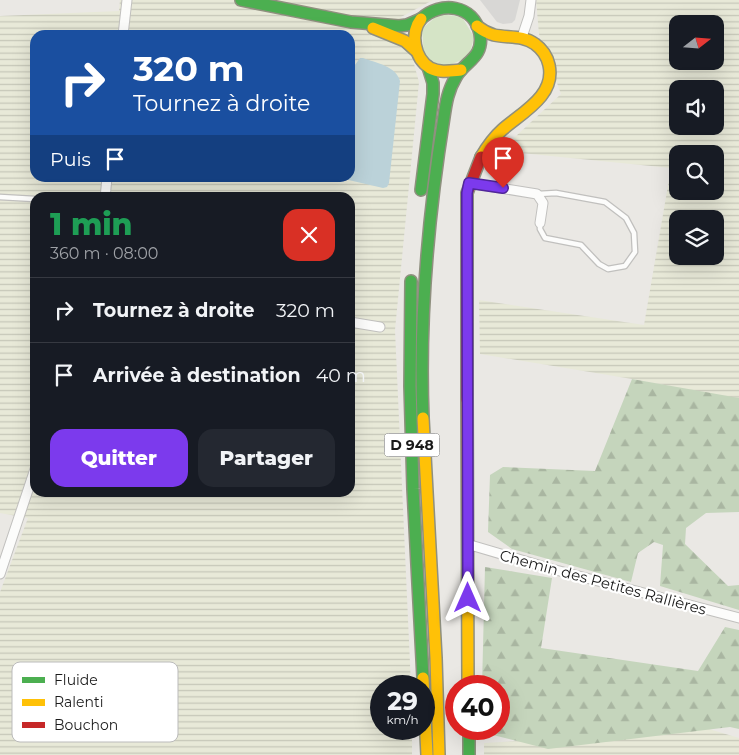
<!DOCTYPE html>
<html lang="fr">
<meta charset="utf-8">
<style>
body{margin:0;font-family:Montserrat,sans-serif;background:#242831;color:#f1f3f6;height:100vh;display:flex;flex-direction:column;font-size:19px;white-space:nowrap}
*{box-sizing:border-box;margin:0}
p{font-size:16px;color:#9ea1a6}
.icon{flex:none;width:28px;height:28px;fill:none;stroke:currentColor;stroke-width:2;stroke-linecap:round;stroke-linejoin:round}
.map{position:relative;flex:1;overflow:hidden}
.sheet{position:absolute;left:30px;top:192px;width:325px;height:305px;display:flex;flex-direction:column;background:#171b24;border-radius:15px;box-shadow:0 5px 20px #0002}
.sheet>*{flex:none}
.hud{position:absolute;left:30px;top:30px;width:325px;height:152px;border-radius:15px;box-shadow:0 5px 20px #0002;background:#1a4fa0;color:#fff;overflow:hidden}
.needle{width:32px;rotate:73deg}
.fabs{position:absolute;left:669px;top:15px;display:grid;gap:10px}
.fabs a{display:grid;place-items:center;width:55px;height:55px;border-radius:10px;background:#171b24;box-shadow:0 5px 20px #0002;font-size:25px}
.speed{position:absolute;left:370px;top:675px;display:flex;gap:10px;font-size:25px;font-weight:700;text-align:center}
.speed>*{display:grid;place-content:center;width:65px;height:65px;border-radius:50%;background:#171b24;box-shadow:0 5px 20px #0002;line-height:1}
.speed small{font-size:12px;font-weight:400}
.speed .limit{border:8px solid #d22;background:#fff;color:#111}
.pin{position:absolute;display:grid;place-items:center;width:42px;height:42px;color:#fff;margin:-51px -21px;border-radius:50% 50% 50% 0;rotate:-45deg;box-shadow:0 0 5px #0007}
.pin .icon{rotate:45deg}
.me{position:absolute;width:55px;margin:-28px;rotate:0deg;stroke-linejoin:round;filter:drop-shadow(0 0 4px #0008)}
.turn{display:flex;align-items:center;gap:18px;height:105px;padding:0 20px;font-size:22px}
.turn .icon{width:65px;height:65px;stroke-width:2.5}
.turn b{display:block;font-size:35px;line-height:42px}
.then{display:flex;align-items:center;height:48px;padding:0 20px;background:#0003;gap:10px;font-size:19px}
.round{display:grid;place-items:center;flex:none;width:52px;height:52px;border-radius:15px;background:#242831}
.headline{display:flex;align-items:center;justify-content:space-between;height:85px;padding:0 20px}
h1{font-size:30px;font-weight:800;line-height:38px;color:#1e9e55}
.button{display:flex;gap:10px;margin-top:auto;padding:10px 20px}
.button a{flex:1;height:58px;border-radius:15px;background:#7c3aed;color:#fff;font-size:20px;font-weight:800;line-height:58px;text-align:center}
.button a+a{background:#242831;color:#f1f3f6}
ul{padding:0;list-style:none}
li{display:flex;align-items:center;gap:15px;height:65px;padding:0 20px;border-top:1px solid #363941}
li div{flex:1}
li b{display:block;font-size:19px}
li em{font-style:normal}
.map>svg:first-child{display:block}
.religious{fill:#d8d7d5}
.farmland{fill:url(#farmland-rules);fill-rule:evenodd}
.grass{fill:#d5e4c6}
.forest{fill:url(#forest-firs)}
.water{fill:#bbd2d9}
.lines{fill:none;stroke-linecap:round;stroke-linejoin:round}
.lane-casing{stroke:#c1c0be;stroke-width:7}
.street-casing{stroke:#c1c0be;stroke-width:11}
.fast-casing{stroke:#8f907f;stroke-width:14}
.slow-casing{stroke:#8f907f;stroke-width:14}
.jam-casing{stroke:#8f907f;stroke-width:14}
.lane{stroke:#fcfcfb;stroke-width:4.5}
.street{stroke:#fcfcfb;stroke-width:9}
.fast{stroke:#4caf50;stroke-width:11}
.slow{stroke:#ffc107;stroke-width:11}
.jam{stroke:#c62828;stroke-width:11}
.route-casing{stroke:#51269a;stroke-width:12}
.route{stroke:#7c3aed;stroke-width:9}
.labels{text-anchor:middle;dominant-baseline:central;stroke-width:4.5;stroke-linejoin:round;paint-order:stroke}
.shield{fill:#fff;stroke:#5f5f5f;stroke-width:1}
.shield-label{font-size:14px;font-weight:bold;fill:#1b1b1b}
.street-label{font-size:15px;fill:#1b1b1b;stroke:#fff}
.key{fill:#fff;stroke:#bbb;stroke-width:1}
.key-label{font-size:14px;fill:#1b1b1b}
</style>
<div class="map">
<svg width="739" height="755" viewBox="0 0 739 755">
<defs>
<pattern id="farmland-rules" width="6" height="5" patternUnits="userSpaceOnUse" patternTransform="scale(1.25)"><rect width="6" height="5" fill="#e8e9d8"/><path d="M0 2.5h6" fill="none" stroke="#c6c7b9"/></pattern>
<pattern id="forest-firs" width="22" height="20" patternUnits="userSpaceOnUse" patternTransform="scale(1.25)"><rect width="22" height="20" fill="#c5d5bc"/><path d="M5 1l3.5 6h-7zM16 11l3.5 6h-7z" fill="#a9b6a1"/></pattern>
</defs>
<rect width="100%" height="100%" fill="#eae8e4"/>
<!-- religious -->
<path class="religious" d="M480 0H520L515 20 512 23 503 24 497 22Z"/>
<!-- farmland -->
<g class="farmland">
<path d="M120 0H433L401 17 419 82 395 330 411 686H381V729H412V755H0V592L28 518 0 513V16L119 11ZM35 35H350V178H35ZM35 198H350V492H35Z"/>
<path d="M536 0H739V399L632 379 480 354 479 300 644 325 671 168 500 151 561 94 539 34ZM678 24H715V61H678ZM678 89H715V126H678ZM678 154H715V191H678ZM678 219H715V256H678Z"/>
<path d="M709 729 739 738V755H484V743Z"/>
</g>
<!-- grass -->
<path class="grass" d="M439 14 462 17 474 37 469 57 442 68 424 56 422 29Z"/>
<!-- forest -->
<g class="forest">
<path d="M632 379 739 398V512L706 513 686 528 685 544 728 586 739 585V610L660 586 663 545 654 542 638 553 631 582 512 549 488 532 490 475 503 467 595 471Z"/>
<path d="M485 567 552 578 541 648 698 671 725 627 739 630V729L730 727 548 749 481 732V729H499V686H482Z"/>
</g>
<!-- water -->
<path class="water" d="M360 58H363C376 63 396 66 400 81L389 183 387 187 383 188 340 178H350V76L354 77 355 65Z"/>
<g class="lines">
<defs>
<g id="lane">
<path d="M538 194 556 193 605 202 626 218 634 233 635 252 625 266 608 269 599 264 581 245 545 238 540 229V223"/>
<path d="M0 197 35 199"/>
</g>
<g id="street">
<path d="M123 35 127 0"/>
<path d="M522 37 529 16 531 0"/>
<path d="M469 183 537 194 543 203 540 223"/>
<path d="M105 198 107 178"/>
<path d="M350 322 380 327"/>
<path d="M467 544 552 569 739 618"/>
<path d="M0 574 35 469"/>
</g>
<g id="fast">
<path d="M241 0 351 22 399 26 407 25 421 19"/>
<path d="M421 19C440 1 474 4 480 34 484 58 465 61 456 77 448 90 446 103 444 117 428 217 419 317 423 418"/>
<path d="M421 190 433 94V83L428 67"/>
<path d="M411 281 410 386 413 489 423 678"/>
<path d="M469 729V755"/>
</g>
<g id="slow">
<path d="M421 19C410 33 414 58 430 68 440 73 450 71 461 70"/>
<path d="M477 26C482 30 487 33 494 35 508 38 523 35 535 44 542 49 547 56 549 65 556 96 521 113 502 130 493 138 487 147 481 157"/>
<path d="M373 28 405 41 415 50"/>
<path d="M467 400 468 686"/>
<path d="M423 418 436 658 439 755"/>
<path d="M423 678 427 755"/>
</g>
<path id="jam" d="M467 400V193L481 157"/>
</defs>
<!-- lane casing -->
<use href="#lane" class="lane-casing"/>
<!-- street casing -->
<use href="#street" class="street-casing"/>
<!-- fast casing -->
<use href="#fast" class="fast-casing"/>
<!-- slow casing -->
<use href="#slow" class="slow-casing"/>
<!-- jam casing -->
<use href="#jam" class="jam-casing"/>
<!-- lane -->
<use href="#lane" class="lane"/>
<!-- street -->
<use href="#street" class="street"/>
<!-- fast -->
<use href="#fast" class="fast"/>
<!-- slow -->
<use href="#slow" class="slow"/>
<!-- jam -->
<use href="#jam" class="jam"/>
</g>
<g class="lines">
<defs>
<path id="route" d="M468 598 467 193 469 183 503 188"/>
</defs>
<!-- route casing -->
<use href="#route" class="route-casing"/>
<!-- route -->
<use href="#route" class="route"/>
</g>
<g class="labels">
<!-- shield labels -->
<rect class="shield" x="384.5" y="433.5" width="55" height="23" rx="4"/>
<g class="shield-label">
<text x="412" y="445">D 948</text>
</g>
<!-- street labels -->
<g class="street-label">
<text transform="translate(603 582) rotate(15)">Chemin des Petites Rallières</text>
</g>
</g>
<!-- legend -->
<rect x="12" y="662" width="166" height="80" rx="8" class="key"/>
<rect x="22" y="677" width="23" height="6" fill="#4caf50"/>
<rect x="22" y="699" width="23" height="7" fill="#ffc107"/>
<rect x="22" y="722" width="23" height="6" fill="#c62828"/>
<g class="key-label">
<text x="54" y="685">Fluide</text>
<text x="54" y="707">Ralenti</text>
<text x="54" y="730">Bouchon</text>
</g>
</svg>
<div class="fabs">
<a><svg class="needle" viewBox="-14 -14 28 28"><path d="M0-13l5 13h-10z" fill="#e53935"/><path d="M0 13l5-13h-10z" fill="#9ea1a6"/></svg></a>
<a><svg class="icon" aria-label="sound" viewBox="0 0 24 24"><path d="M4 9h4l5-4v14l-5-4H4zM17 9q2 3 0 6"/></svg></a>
<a><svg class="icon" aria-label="search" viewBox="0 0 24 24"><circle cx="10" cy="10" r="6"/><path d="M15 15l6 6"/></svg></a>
<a><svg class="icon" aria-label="layers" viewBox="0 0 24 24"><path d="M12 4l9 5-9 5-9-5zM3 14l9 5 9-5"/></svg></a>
</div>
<div class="speed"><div>29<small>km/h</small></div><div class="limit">40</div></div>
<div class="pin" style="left:503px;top:188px;background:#d93025"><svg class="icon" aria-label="arrive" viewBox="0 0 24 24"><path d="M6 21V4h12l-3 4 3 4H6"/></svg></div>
<svg class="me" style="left:468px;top:598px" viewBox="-20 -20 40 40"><path d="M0-17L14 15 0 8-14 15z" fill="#7c3aed" stroke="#fff" stroke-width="4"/></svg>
<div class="hud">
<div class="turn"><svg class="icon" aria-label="right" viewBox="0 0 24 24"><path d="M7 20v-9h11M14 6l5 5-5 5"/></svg><div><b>320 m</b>Tournez à droite</div></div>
<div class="then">Puis<svg class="icon" aria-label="arrive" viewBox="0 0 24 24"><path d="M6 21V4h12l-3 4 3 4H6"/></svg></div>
</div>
<section class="sheet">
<div class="headline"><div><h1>1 min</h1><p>360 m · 08:00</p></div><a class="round" style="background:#d93025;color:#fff"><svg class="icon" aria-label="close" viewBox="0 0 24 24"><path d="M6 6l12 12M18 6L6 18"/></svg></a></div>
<ul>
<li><svg class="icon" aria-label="right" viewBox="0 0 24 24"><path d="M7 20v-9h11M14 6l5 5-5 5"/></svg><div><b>Tournez à droite</b></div><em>320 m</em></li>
<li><svg class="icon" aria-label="arrive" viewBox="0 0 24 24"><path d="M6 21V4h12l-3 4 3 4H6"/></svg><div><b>Arrivée à destination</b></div><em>40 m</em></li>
</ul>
<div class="button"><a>Quitter</a><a>Partager</a></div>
</section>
</div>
